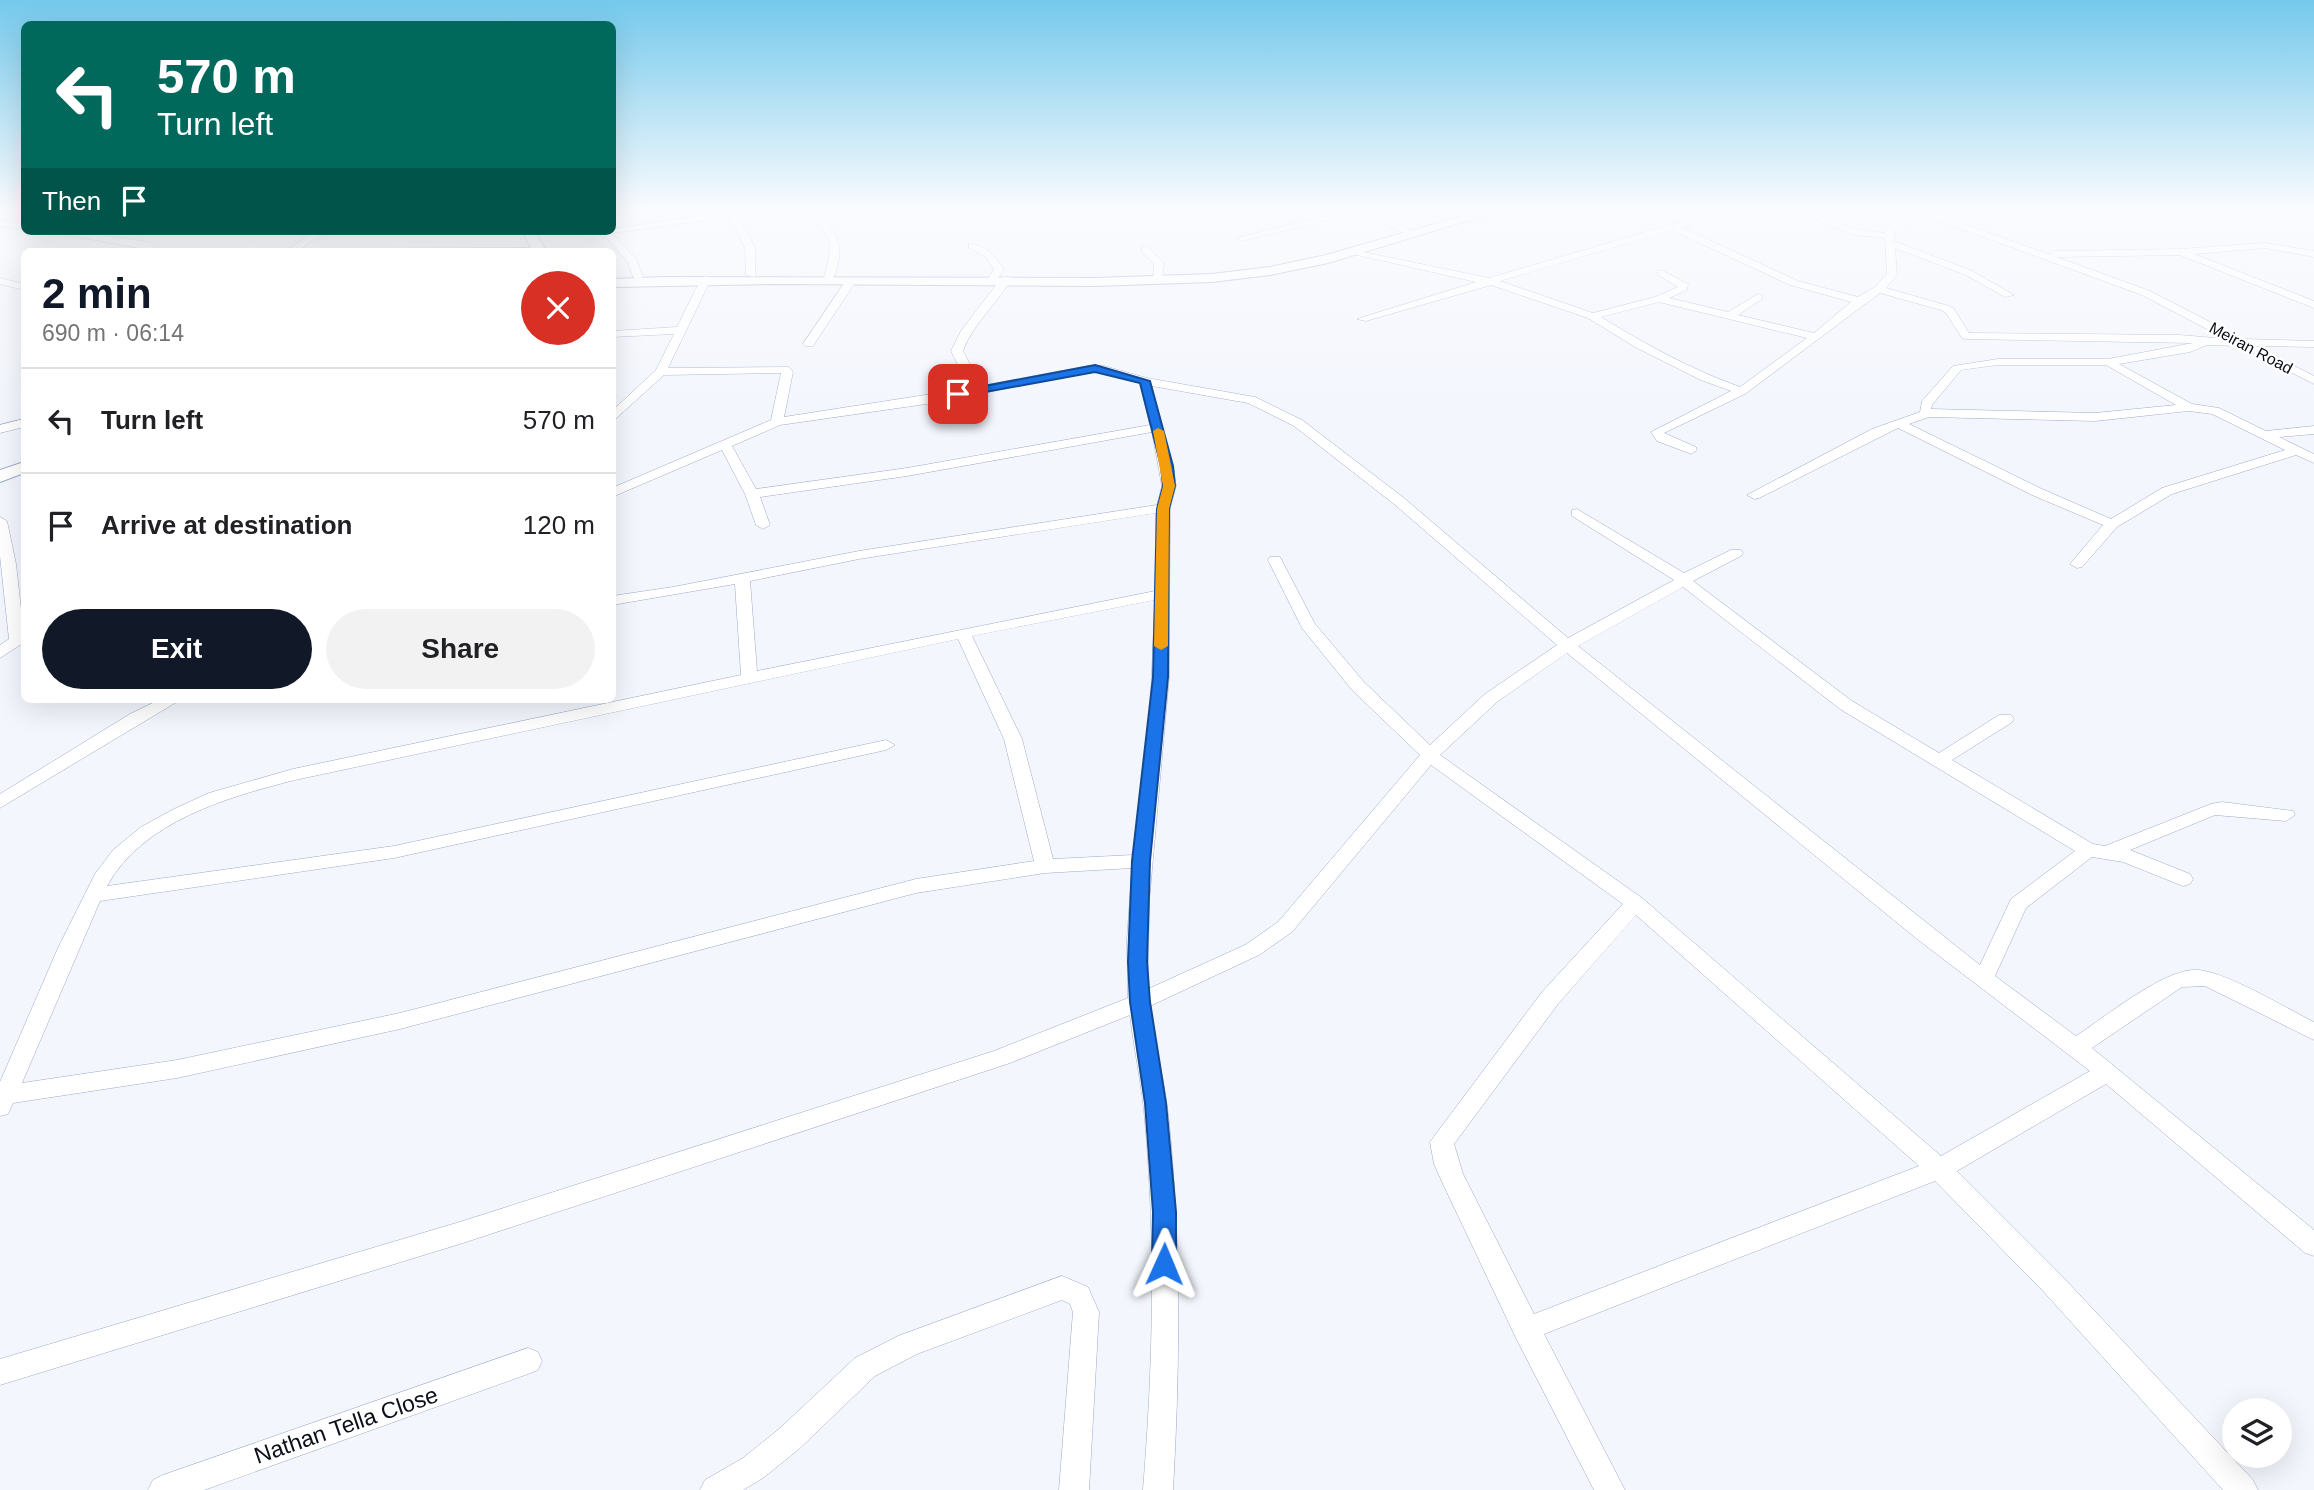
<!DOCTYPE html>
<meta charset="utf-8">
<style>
body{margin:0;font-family:Arial,sans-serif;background:#f2f2f2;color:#202124;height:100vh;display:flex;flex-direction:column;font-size:26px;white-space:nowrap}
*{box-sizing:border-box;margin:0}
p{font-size:23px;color:#757577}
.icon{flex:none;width:38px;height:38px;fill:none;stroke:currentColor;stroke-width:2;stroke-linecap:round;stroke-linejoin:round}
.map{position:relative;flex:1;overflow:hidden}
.side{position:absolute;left:21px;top:248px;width:595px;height:455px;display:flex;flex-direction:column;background:#fff;border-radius:10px;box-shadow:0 7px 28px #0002}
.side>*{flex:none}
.top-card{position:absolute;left:21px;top:21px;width:595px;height:214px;border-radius:10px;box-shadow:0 7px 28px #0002;background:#00695c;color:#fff;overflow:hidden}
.controls{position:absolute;left:2222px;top:1398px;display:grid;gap:14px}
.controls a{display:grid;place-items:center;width:70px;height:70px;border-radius:50%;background:#fff;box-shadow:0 7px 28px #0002;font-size:35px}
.pin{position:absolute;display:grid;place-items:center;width:60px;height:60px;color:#fff;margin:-30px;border-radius:14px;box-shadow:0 4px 10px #0006}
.me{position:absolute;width:77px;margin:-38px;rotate:1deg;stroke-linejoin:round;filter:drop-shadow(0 0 5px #0008)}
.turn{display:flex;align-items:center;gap:24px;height:147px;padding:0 21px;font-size:32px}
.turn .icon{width:91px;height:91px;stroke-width:2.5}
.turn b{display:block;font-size:49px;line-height:60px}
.then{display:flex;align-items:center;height:66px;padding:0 21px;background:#0003;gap:14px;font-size:26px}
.round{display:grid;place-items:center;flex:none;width:74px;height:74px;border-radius:37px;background:#f2f2f2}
.headline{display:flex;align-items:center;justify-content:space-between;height:119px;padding:0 21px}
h1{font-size:42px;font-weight:700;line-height:52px;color:#111827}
.cta{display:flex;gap:14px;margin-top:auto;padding:14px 21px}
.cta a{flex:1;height:80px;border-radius:42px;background:#111827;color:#fff;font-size:28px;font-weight:700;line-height:80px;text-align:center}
.cta a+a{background:#f2f2f2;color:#202124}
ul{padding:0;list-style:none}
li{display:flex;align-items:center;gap:21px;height:105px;padding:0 21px;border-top:2px solid #e0e0e0}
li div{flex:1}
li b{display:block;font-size:26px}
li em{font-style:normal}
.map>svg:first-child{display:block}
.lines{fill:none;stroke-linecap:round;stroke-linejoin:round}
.street-casing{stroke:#9eaaca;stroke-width:1}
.secondary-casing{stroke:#9eaaca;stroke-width:2}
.street{fill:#fff;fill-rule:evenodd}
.secondary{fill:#fff;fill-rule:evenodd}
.route{fill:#1a73e8;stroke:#114b97;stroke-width:2}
.slow{fill:#f59e0b}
.labels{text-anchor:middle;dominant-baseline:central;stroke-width:5;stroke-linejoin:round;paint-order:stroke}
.far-street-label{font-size:16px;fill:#0b0f1a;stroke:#fff}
.near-street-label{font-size:23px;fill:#0b0f1a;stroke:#fff}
</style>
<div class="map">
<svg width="2314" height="1490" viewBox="0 0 2314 1490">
<rect width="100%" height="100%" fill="#f3f6fd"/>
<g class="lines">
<defs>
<g id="street">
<path d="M804 209H813C837 233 847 245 833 279L824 277C836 235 830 239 804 209Z"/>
<path d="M1214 209H1256L1231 215Z"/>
<path d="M1354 209H1364L1412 231 1404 233 1359 213 1242 241 1237 238Z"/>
<path d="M1724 209H1736L1681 227 1798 281 1858 297 1875 287 1887 274 1885 238 1855 235 1787 209H1798L1859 230 1885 233 1886 227 1918 213 1911 209H1922L2051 255 2055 251 2180 249 2265 243 2314 251V257L2265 248 2194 254 2314 301V308L2180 255 2056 257 2150 291 2243 339 2314 341V347L2256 346 2314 376V384L2239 346 2207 345 2190 352 2119 364 2192 404 2219 408 2266 431 2314 426V434L2279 437 2314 454V463L2296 455 2172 494 2117 527 2082 567 2077 568 2070 564 2103 525 2032 495 1898 428 1759 498 1754 499 1747 495 1872 429 1920 412 1922 401 1953 366 1998 359H2108L2193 343 1966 339 1962 338 1946 313 1941 310 1880 293 1745 394 1664 433 1696 447 1697 450 1691 454 1657 441 1651 432 1731 391 1701 380 1635 347 1588 318 1491 285 1366 321 1357 319 1476 282 1353 254V250L1489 278ZM1926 216 2142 295 2226 339 2180 335 1969 333 1954 309 1949 306 1886 288 1897 275 1895 248 1966 275 2005 297 2014 295 1972 271 1894 241V230ZM1672 230 1790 285 1851 302 1814 333 1738 315 1762 299V295L1758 294 1728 312 1669 298 1687 290 1688 284 1661 270 1658 271V275L1678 287 1655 297 1593 313 1500 281ZM1659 302 1807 338 1740 387C1690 369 1645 344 1601 317ZM1998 365H2106L2176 405 2095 413 1931 409 1932 405 1961 370ZM2189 411 2212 414 2285 450 2162 488 2111 519 2042 489 1909 424 1929 417 2095 421Z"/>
<path d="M733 211 737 214 755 248V277L746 275 745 248 730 217 612 233 636 259 643 277 638 280 633 277 628 262 600 231Z"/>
<path d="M0 220 24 223V229L0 226Z"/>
<path d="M47 231H71L149 242 160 252Z"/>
<path d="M316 231H327L296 252H284Z"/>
<path d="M969 244C985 244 995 256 1004 269L995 284 986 282 994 269 986 257 969 248Z"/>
<path d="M1142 247H1148L1164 263 1162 280 1153 278 1154 264 1142 251Z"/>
<path d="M539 248 543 252H301L306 249Z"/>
<path d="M706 276 711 279 668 368 789 367 793 372 784 417 970 388 951 351 961 331 1002 277H1010L1011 279C997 305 973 323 963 351L981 386 1087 366H1104L1147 378 1255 397 1302 420 1404 498 1568 638 1674 580 1572 516V510L1577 509 1684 573 1731 550H1741L1743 553 1741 556 1693 581 1852 701 1939 753 1999 715H2011L2014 719 2011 723 1952 760 2093 844 2105 846 2211 804 2222 802 2293 811 2295 815 2286 821 2215 815 2130 850 2190 874 2193 879 2190 884 2183 886 2123 862 2092 857 2026 908 1995 976 2076 1036C2105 1017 2159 973 2192 970 2219 967 2287 1009 2314 1022V1040L2205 986 2182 987 2092 1048 2314 1230V1256L2305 1253 2106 1084 1957 1171 2061 1275 2253 1480 2258 1490H2223L2043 1291 1935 1181 1544 1334 1625 1490H1594L1516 1338 1443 1184 1434 1164 1430 1142 1542 992 1623 904 1431 765 1292 932 1259 955 1150 1006C1155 1045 1165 1083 1169 1122 1181 1245 1180 1368 1173 1490H1143C1153 1367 1156 1244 1145 1121 1142 1085 1134 1050 1130 1015L1010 1063 463 1243 0 1385V1359L463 1221 994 1051 1128 998 1127 940 1132 868 1045 873 916 893 400 1029 177 1078 13 1103 8 1114 0 1116V1082L58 948 95 874 113 850 141 827 174 809 209 793 293 769 741 675 735 584 612 605V596L673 587 859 551 1157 505 1162 486 1152 432 907 476 760 497 770 525 763 529 756 525 745 494 722 450 612 497V488L771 420 781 373 664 375 612 422V411L656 370 674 334 612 337V331L677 327 701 279ZM1087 372H1103L1140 383 1150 425 907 468 756 489 732 446 780 425 940 402ZM1152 386 1248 403 1294 426 1394 504 1557 645 1485 694 1430 745 1364 682 1315 624 1280 557H1270L1268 560 1302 628 1352 690 1420 755 1278 922 1245 945 1148 989 1149 903 1169 678 1170 508 1176 486 1173 466ZM1156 513 1155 591 757 671 750 581 859 559ZM1683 587 1840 709 2075 851 2011 899 1980 965 1578 646ZM1155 600 1150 716 1133 855 1053 859 1022 739 972 636ZM958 639 1004 739 1034 861 916 879 400 1013 177 1060 22 1083 100 901 394 858 886 750 895 745 886 740 394 846 107 886C143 821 228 797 295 780ZM1567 653 1917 939 2090 1071 1941 1156 1642 898 1440 755 1497 702ZM1636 915 1919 1166 1534 1314 1463 1174 1454 1144 1558 1004Z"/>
<path d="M0 278 24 284V290L0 284Z"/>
<path d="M847 279 856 281 813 346H805L803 344Z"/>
<path d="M24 419V427L0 433V425Z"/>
<path d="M0 517 7 521 16 564 24 636 23 643 0 658V645L9 639 0 556Z"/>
<path d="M159 700H180L0 808V794L130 714Z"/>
<path d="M1062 1276 1088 1287 1099 1312 1089 1490H1059L1073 1312 1070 1304 1062 1300 917 1354 875 1376 799 1449 763 1478 743 1490H700L705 1480 743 1458 779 1429 855 1358 898 1336Z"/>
<path d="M528 1348 538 1352 542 1361 538 1370 528 1374 204 1490H148L153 1480 163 1475Z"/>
</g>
<g id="secondary">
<path d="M1487 209H1506L1328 263 1270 275 1212 282 1095 286 772 284 612 287V279L665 277 1095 278 1212 274 1270 267 1326 255Z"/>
<path d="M522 231H534L547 252H533Z"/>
<path d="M24 462V473L0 482V470Z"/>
</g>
</defs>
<!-- street casing -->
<use href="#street" class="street-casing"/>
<!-- secondary casing -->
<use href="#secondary" class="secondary-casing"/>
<!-- street -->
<use href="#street" class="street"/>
<!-- secondary -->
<use href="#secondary" class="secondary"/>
</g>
<!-- sky -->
<linearGradient id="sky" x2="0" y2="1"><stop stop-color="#74c9ec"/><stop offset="0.5" stop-color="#fafbfe"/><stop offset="1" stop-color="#fafbfe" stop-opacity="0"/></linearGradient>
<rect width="2314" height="417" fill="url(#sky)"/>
<!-- route -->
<path class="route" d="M1095 365 1150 381 1173 466 1175 486 1169 509 1168 677 1150 861 1147 962 1150 1002 1166 1103 1176 1212V1264L1172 1272 1164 1275 1155 1272 1152 1264 1153 1212 1145 1103 1130 1002 1128 962 1132 861 1153 677 1157 509 1163 486 1161 466 1140 383 1095 372 958 397 953 394 958 391Z"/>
<!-- slow -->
<path class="slow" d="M1158 428 1164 431 1175 486 1169 509 1168 646 1161 650 1154 646 1157 509 1163 486 1153 431Z"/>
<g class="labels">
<!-- far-street labels -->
<g class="far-street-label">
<text transform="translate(2251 348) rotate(28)">Meiran Road</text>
</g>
<!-- near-street labels -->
<g class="near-street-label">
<text transform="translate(346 1425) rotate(-19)">Nathan Tella Close</text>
</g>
</g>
</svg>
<div class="controls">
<a><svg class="icon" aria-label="layers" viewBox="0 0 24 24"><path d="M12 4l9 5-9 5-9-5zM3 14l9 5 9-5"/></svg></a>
</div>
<div class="pin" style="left:958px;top:394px;background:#d93025"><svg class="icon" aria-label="arrive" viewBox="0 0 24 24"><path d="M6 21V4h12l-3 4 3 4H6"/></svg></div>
<svg class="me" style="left:1164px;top:1264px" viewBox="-20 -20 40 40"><path d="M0-17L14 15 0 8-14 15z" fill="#1a73e8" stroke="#fff" stroke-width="4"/></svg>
<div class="top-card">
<div class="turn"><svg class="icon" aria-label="left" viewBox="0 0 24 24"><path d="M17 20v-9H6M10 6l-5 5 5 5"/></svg><div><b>570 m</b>Turn left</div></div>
<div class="then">Then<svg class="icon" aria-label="arrive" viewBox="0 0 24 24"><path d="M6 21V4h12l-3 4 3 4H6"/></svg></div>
</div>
<section class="side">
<div class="headline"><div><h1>2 min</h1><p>690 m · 06:14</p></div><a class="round" style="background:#d93025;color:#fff"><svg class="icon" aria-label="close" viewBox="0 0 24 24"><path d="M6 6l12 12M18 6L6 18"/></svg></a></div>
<ul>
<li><svg class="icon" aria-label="left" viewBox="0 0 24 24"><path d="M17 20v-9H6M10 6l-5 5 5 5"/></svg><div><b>Turn left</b></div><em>570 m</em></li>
<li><svg class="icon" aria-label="arrive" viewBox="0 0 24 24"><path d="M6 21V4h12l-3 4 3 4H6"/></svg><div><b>Arrive at destination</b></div><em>120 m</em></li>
</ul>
<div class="cta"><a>Exit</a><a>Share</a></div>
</section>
</div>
